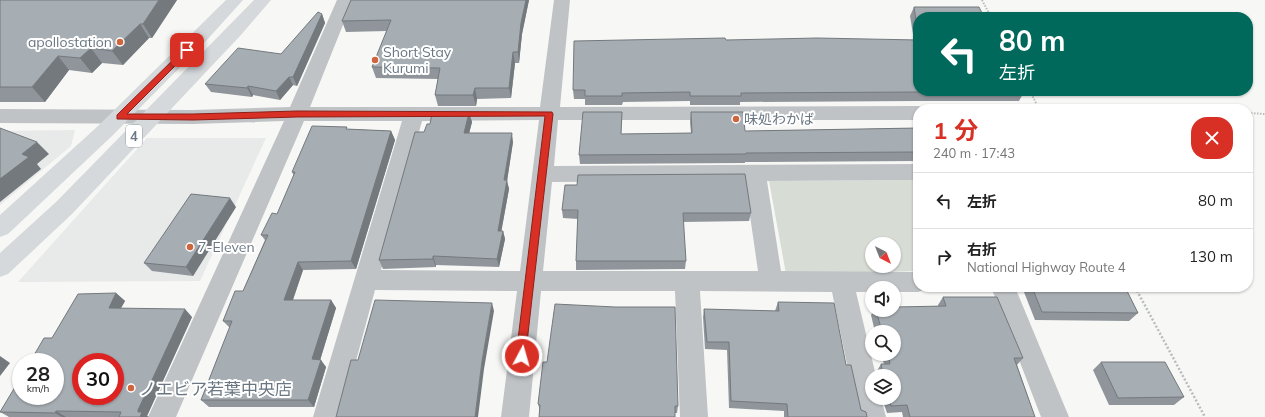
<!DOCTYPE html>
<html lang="ja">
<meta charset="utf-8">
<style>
body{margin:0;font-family:Mulish,"Noto Sans JP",sans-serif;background:#f2f2f2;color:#222;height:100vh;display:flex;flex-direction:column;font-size:15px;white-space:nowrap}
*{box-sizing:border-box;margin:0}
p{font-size:13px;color:#767676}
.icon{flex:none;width:22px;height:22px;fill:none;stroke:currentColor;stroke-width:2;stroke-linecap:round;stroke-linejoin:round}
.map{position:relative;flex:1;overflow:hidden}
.side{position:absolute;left:913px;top:104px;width:340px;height:188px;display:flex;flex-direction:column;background:#fff;border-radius:16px;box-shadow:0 1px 3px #0004}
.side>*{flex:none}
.banner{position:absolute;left:913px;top:12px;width:340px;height:84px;border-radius:16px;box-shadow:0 1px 3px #0004;background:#00695c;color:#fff;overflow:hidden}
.needle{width:26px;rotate:138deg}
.tools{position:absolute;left:865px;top:237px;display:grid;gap:8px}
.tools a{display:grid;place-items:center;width:36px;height:36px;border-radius:50%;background:#fff;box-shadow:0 1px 3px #0004;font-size:20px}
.speed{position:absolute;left:12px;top:353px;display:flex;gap:8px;font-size:20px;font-weight:700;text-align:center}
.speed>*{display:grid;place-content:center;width:52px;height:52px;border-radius:50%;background:#fff;box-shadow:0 1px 3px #0004;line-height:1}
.speed small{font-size:10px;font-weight:400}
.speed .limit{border:6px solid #d22;background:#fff;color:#111}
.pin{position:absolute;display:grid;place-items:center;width:34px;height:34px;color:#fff;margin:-17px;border-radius:8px;box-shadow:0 2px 6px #0006}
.me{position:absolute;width:44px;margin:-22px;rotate:6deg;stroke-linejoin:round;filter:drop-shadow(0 0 3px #0008)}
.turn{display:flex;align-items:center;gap:14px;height:84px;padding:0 20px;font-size:18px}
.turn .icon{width:52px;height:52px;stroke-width:2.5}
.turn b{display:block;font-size:28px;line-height:34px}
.round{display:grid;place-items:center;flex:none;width:42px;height:42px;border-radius:16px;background:#f2f2f2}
.summary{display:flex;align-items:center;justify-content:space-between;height:68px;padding:0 20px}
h1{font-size:24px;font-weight:700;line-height:30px;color:#d93025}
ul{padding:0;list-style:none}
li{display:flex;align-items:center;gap:12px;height:56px;padding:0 20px;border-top:1px solid #e0e0e0}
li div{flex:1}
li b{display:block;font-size:15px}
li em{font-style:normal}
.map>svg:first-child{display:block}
.built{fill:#e8e9e9}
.green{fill:#d7dcd5;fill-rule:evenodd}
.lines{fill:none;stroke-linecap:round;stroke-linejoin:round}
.path-far1{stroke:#b9bcbe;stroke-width:2;stroke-dasharray:1.5 1.5;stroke-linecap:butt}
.path{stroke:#b9bcbe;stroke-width:2.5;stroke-dasharray:2 2;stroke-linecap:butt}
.minor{fill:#bfc3c6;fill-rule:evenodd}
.trunk{fill:#d5d9dc;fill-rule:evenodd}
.wall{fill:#8f959a}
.shaded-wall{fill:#74797d}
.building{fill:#a6adb3;stroke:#74797d;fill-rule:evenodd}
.route{fill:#d93025;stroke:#8d1f18}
.poi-dot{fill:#cf653e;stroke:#fff;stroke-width:1.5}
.labels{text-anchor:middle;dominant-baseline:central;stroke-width:4;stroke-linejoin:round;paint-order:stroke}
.shield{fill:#fff;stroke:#97a0a8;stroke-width:1}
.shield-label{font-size:13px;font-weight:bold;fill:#6a7783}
.poi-label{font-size:14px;fill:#6a7783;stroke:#fff;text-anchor:start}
.near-poi-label{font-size:17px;fill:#6a7783;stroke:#fff;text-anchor:start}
</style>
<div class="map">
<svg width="1265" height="417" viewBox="0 0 1265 417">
<rect width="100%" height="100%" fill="#f7f8f5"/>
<!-- built -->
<g class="built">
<path d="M75 130 71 146 0 205V131Z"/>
<path d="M147 138H266L200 281 18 282Z"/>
</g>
<!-- green -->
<path class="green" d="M918 180V271L786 274 769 181ZM872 244H894V266H872Z"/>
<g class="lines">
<!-- path-far1 -->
<g class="path-far1">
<path d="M982 0 991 17"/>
<path d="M1030 91 1039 109"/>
<path d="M1248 113 1265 114"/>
</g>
<!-- path -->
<path class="path" d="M1135 287 1205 417"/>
<!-- minor -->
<g class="minor">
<path d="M337 0H353L310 107H540L554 0H570L560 107 918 106 925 108 918 109V120H558L554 166 918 164V180L767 181 781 271 918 272V287H927L926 289 918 292H894V288H872V292H856L876 376H872V398H881L886 417H858L832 292 700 291 708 417H680L675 291H541L529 417H501L517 291 375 290 341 417H313L402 121H304L176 417H148L284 121 193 124 0 123V109L193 110 290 107ZM539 120 520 271 381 270 422 121ZM745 181 758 271H543L552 182Z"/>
<path d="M991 287H1015L1069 417H1041Z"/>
</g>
<!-- trunk -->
<g class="trunk">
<path d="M226 0H243L206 41 112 136 8 234 0 237V215L98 126Z"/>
<path d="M254 0H271L240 36 72 214 8 274 0 277V253L56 202Z"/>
</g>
</g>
<!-- wall -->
<g class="wall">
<path d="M0 0H177L152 38H149L123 65 102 63 92 73 69 70 45 102H0Z"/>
<path d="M351 0H529L522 34 519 63H515L511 98 477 99 476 106H438L435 95 438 79 376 78 372 67 387 31 346 32 342 21Z"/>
<path d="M914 7 918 17V91L1024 92 1019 101H916L740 102V105H690V101L623 102 622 105H585V99H574L573 90 726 40H914L910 16Z"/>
<path d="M322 14 325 23 297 86 293 85 280 100 253 95 252 97 211 92 205 84 281 54Z"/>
<path d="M622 112 621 134 691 133 690 122 691 112 745 131 918 128V161L745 162V163L580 164 579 155Z"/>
<path d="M469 113 472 122 469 133 513 142 507 181 509 189 501 231H503L505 239 499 267 436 265V267L383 269 379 260 430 124Z"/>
<path d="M348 129 391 131 395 140 356 269 303 270 293 300H331L336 308 320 360 326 367 314 407H209L201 400 230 328 223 321 243 291 265 240 261 235 277 214 294 176 292 172Z"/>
<path d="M236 207 193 276 152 271 144 263Z"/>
<path d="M562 210 751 213 749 221 683 222 686 261 685 269 576 270V261L578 219 563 218Z"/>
<path d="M1022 287H1125L1138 313 1129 321 1035 320Z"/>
<path d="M116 293 125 301 121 308 192 317 147 416 149 417H9L0 412 52 338Z"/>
<path d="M943 297 1023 358 1017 365 1035 417H903L902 412 887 413 882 398H894V376H874L881 364H884L881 354H894V332H875L871 315 874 310H894L938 306V305Z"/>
<path d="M778 302 846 365 861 410 867 417H784V411L729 408 727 350 705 349 703 317 704 309 775 311Z"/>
<path d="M1101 362 1184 397 1174 405H1109L1093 370Z"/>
<path d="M538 404 678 406 677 413H675L540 411Z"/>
</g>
<!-- shaded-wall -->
<g class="shaded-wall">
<path d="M159 0H177L152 38 143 24Z"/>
<path d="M526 0H529L522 34 519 63 518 52 521 23Z"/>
<path d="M322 14 325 23 297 86 293 77Z"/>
<path d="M140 24 149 38 123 65 112 51Z"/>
<path d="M91 48 102 63 92 73 80 58Z"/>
<path d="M513 52 515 63 511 98 509 88Z"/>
<path d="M58 56 69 70 45 102 32 87Z"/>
<path d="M289 77 293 85 280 100 276 91Z"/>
<path d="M248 86 253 95 252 97 247 88Z"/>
<path d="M475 88 477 99 476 106 473 95Z"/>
<path d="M469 113 472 122 467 142 464 133Z"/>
<path d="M391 131 395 140 356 269 351 261Z"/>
<path d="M512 133 513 142 507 181 509 189 500 239 498 231 504 180Z"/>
<path d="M37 142 49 154 37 164 41 169 0 202V179L22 154Z"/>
<path d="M230 198 236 207 193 276 186 267Z"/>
<path d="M503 231 505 239 499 267 497 259Z"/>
<path d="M433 256 436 265V267L433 259Z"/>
<path d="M298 262 303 270 290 308 284 300Z"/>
<path d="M116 293 125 301 117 315 109 308Z"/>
<path d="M331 300 336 308 318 367 312 359Z"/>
<path d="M492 303 494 311 484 369 478 417H475L482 361Z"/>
<path d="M185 309 192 317 147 416 149 417H140L138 410Z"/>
<path d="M0 356 10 363 0 376Z"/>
<path d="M321 360 326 367 314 407 308 400Z"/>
<path d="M56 411 66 417H62L55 413Z"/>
</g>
<!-- building -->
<g class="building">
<path d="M0 0H159L143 24H140L112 51 91 48 80 58 58 56 32 87H0Z"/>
<path d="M351 0H526L521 23 518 52H513L509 88H475L473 95H435L440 68 372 67 391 20 342 21Z"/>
<path d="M914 7H979L984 17H918V34Z"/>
<path d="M318 12 322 14 293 77H289L276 91 248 86 247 88 205 84 238 48 281 54Z"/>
<path d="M725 38 726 40 817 38 918 40V91H1023L1024 92H920L741 93V96H690V92L622 93V96H585V90H573L574 41Z"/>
<path d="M583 112H622L621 134 692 133 691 112H743L745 131 918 128V152L746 153V154L579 155Z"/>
<path d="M432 113H469L464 133H512L504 180H507L498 231H503L497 259 433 256V259L379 260 415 132H424L427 124H430Z"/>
<path d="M312 126 347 127 346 129 391 131 351 261 298 262 284 300H331L312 359 321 360 308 400H201L232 321H223L235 291H243L268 235H261L272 213 277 214 295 172H292Z"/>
<path d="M0 128 37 142 22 154 29 157 0 179Z"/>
<path d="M745 174 751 213H683L686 261H576L578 210H562L565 185H577L578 175Z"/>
<path d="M191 194 230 198 186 267 144 263Z"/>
<path d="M1032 287H1125L1138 313 1042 312Z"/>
<path d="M116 293 109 308 185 309 138 410V412H142L140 417H119L121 412 56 411 55 413 0 412 21 377V396H55V362H30L44 338H52L78 294ZM81 362H115V396H81Z"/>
<path d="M943 297H997L1023 358H1014L1035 417H910L907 405 891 406 889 398H894V376H878V370L882 369 881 364H890L888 354H894V332H882L876 310H894V307L946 306Z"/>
<path d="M375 300 492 303 482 361 475 417H336L351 360H358Z"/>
<path d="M778 302 834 303 846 365H851L861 410 866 412 867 417H788L787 404 731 401 729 342H707L704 309 779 311Z"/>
<path d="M555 304 615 307H675L678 406H675V417H539L540 405 538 404 543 362H547Z"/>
<path d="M1101 362H1165L1184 397 1118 398Z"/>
</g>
<!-- route -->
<path class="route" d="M187 48 189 49V52L127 114H193L297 111 552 112 553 114 525 360 522 361 518 360 516 356 545 116 297 117 193 120 117 119V115L184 49Z"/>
<!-- markers -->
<g class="poi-dot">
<circle cx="120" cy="42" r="4"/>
<circle cx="375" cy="60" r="4"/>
<circle cx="736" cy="119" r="4"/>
<circle cx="190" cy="247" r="4"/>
<circle cx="131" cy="388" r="4"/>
</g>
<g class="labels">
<!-- shield labels -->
<rect class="shield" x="126" y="125" width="16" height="22" rx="3"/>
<g class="shield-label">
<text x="134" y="136">4</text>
</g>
<!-- poi labels -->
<g class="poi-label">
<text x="112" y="42" text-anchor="end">apollostation</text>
<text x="383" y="52">Short Stay<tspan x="383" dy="16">Kurumi</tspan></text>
<text x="744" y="119">味処わかば</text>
<text x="198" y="247">7-Eleven</text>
</g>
<!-- near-poi labels -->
<g class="near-poi-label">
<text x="139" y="388">ノエビア若葉中央店</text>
</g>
</g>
</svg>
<div class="tools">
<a><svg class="needle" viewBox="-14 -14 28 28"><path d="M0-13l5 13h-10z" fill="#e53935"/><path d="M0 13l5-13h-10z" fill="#767676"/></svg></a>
<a><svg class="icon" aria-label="sound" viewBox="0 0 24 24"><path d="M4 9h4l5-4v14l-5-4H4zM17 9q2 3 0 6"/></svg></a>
<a><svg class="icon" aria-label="search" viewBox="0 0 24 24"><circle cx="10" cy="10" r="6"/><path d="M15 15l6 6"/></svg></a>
<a><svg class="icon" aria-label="layers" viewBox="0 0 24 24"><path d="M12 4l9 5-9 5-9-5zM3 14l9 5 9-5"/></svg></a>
</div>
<div class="speed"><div>28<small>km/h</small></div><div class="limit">30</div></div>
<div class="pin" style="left:187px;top:50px;background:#d93025"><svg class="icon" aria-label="arrive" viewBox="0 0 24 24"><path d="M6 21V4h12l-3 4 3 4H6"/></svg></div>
<svg class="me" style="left:522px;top:356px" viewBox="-20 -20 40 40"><circle r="17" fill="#d93025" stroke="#fff" stroke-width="3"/><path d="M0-11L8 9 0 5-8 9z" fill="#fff"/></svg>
<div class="banner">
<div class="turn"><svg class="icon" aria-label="left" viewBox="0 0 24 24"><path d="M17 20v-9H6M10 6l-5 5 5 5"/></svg><div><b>80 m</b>左折</div></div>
</div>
<section class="side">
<div class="summary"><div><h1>1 分</h1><p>240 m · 17:43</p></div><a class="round" style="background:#d93025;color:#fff"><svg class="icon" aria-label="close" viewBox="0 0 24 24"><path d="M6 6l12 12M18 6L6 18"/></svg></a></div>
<ul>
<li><svg class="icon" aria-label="left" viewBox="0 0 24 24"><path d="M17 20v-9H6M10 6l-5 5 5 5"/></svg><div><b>左折</b></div><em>80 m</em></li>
<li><svg class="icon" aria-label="right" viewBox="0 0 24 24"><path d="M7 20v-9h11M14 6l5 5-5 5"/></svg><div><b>右折</b><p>National Highway Route 4</p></div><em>130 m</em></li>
</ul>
</section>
</div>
